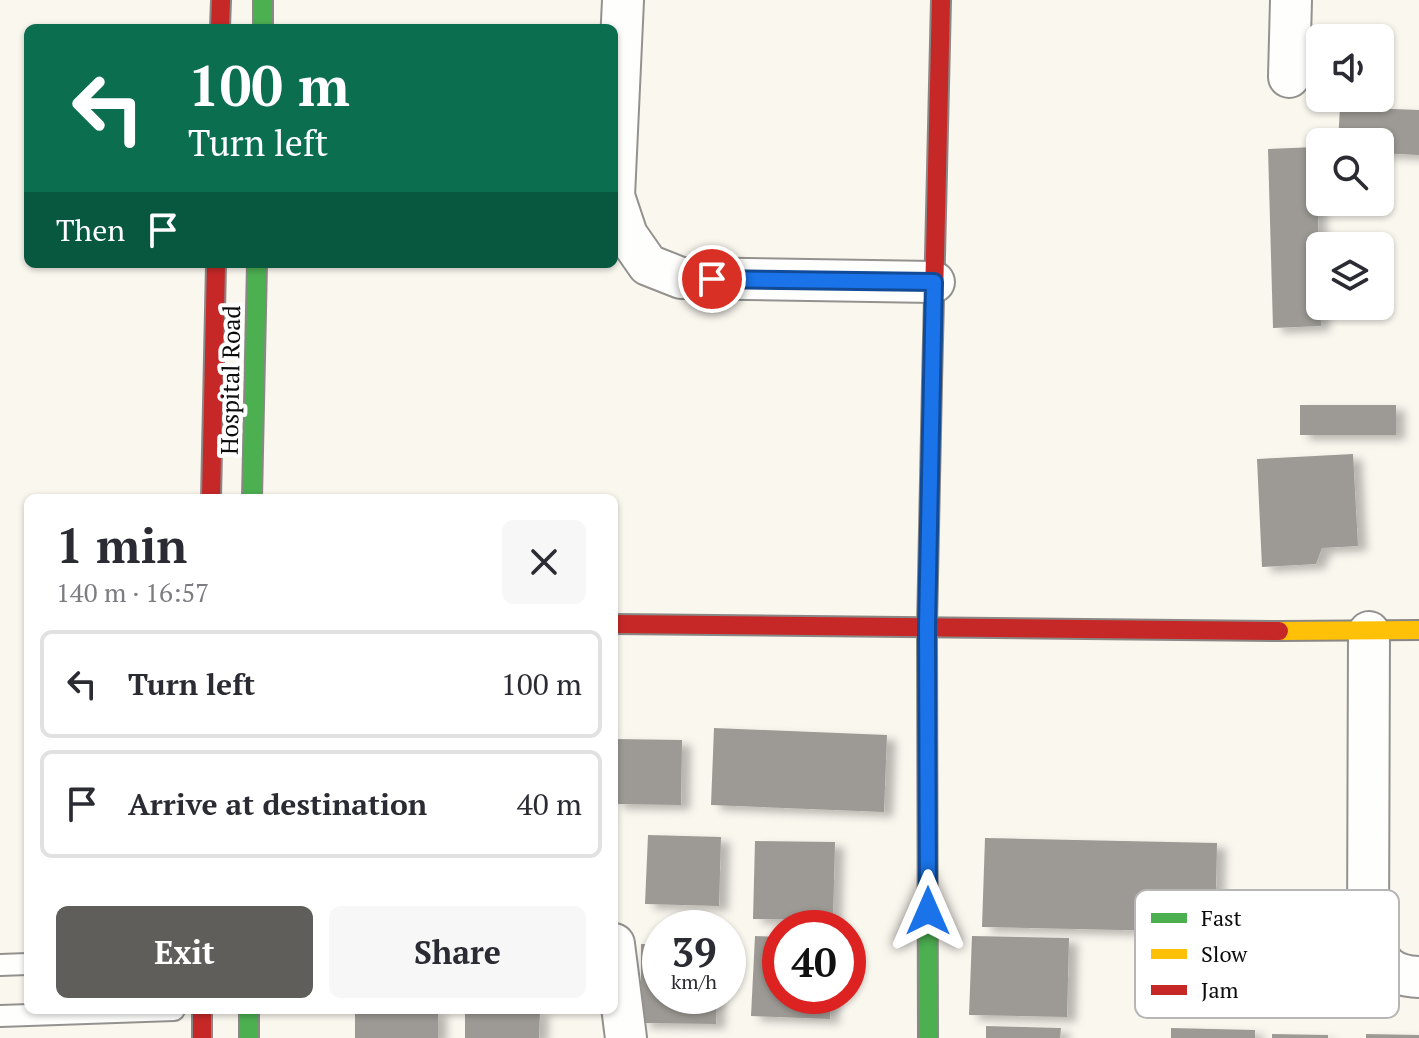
<!DOCTYPE html>
<meta charset="utf-8">
<style>
body{margin:0;font-family:"PT Serif",serif;background:#f7f7f7;color:#2b2b33;height:100vh;display:flex;flex-direction:column;font-size:30px;white-space:nowrap}
*{box-sizing:border-box;margin:0}
p{font-size:26px;color:#7c7c81}
.icon{flex:none;width:44px;height:44px;fill:none;stroke:currentColor;stroke-width:2;stroke-linecap:round;stroke-linejoin:round}
.map{position:relative;flex:1;overflow:hidden}
.side{position:absolute;left:24px;top:494px;width:594px;height:520px;display:flex;flex-direction:column;background:#fff;border-radius:12px;box-shadow:0 2px 6px #0004}
.side>*{flex:none}
.banner{position:absolute;left:24px;top:24px;width:594px;height:244px;border-radius:12px;box-shadow:0 2px 6px #0004;background:#0b6e4f;color:#fff;overflow:hidden}
.fabs{position:absolute;left:1306px;top:24px;display:grid;gap:16px}
.fabs a{display:grid;place-items:center;width:88px;height:88px;border-radius:12px;background:#fff;box-shadow:0 2px 6px #0004;font-size:40px}
.speed{position:absolute;left:642px;top:910px;display:flex;gap:16px;font-size:40px;font-weight:700;text-align:center}
.speed>*{display:grid;place-content:center;width:104px;height:104px;border-radius:50%;background:#fff;box-shadow:0 2px 6px #0004;line-height:1}
.speed small{font-size:20px;font-weight:400}
.speed .limit{border:12px solid #d22;background:#fff;color:#111}
.pin{position:absolute;display:grid;place-items:center;width:68px;height:68px;color:#fff;margin:-34px;border:4px solid #fff;border-radius:50%;box-shadow:0 2px 8px #0007}
.me{position:absolute;width:88px;margin:-44px;rotate:0deg;stroke-linejoin:round;filter:drop-shadow(0 0 6px #0008)}
.turn{display:flex;align-items:center;gap:28px;height:168px;padding:0 32px;font-size:36px}
.turn .icon{width:104px;height:104px;stroke-width:2.5}
.turn b{display:block;font-size:56px;line-height:68px}
.then{display:flex;align-items:center;height:76px;padding:0 32px;background:#0003;gap:16px;font-size:30px}
.round{display:grid;place-items:center;flex:none;width:84px;height:84px;border-radius:12px;background:#f7f7f7}
.headline{display:flex;align-items:center;justify-content:space-between;height:136px;padding:0 32px}
h1{font-size:48px;font-weight:700;line-height:60px}
.cta{display:flex;gap:16px;margin-top:auto;padding:16px 32px}
.cta a{flex:1;height:92px;border-radius:12px;background:#5f5e5b;color:#fff;font-size:32px;font-weight:700;line-height:92px;text-align:center}
.cta a+a{background:#f7f7f7;color:#2b2b33}
ul{padding:0;list-style:none}
li{display:flex;align-items:center;gap:24px;height:108px;margin:0 16px 12px;padding:0 16px;border:4px solid #e1e1e2;border-radius:12px}
li div{flex:1}
li b{display:block;font-size:30px}
li em{font-style:normal}
.map>svg:first-child{display:block}
.building{fill:#9d9a95;filter:url(#shadow)}
.lines{fill:none;stroke-linecap:round;stroke-linejoin:round}
.lane-casing{stroke:#93928e;stroke-width:24}
.street-casing{stroke:#93928e;stroke-width:44}
.fast-casing{stroke:#8a8885;stroke-width:22}
.slow-casing{stroke:#8a8885;stroke-width:22}
.jam-casing{stroke:#8a8885;stroke-width:22}
.lane{stroke:#fefefd;stroke-width:20}
.street{stroke:#fefefd;stroke-width:40}
.fast{stroke:#4caf50;stroke-width:18}
.slow{stroke:#ffc107;stroke-width:18}
.jam{stroke:#c62828;stroke-width:18}
.route-casing{stroke:#114b97;stroke-width:20}
.route{stroke:#1a73e8;stroke-width:14}
.labels{text-anchor:middle;dominant-baseline:central;stroke-width:8;stroke-linejoin:round;paint-order:stroke}
.street-label{font-size:24px;fill:#0c0c0c;stroke:#fff}
.key{fill:#fff;stroke:#b6b6b6;stroke-width:2}
.key-label{font-size:22px;fill:#0c0c0c}
</style>
<div class="map">
<svg width="1419" height="1038" viewBox="0 0 1419 1038">
<defs>
<filter id="shadow"><feDropShadow dx="9" dy="5" stdDeviation="4" flood-color="#0004"/></filter>
</defs>
<rect width="100%" height="100%" fill="#faf7ef"/>
<!-- building -->
<g class="building">
<path d="M1340 107 1419 110V155L1380 153V142H1338Z"/>
<path d="M1316 147 1321 326 1273 328 1268 149Z"/>
<rect x="1300" y="405" width="96" height="30"/>
<path d="M1353 454 1358 546 1322 548 1316 564 1262 567 1257 459Z"/>
<path d="M714 728 887 735 884 812 711 805Z"/>
<path d="M614 739 682 740 681 805 614 804Z"/>
<path d="M648 835 721 837 719 906 645 904Z"/>
<path d="M985 838 1217 843 1215 932 982 927Z"/>
<path d="M755 841 835 842 833 920 753 919Z"/>
<path d="M755 936 780 937V996H831L830 1019 751 1016Z"/>
<path d="M972 936 1069 938 1067 1017 969 1015Z"/>
<path d="M641 944H660V996H717L716 1024 641 1023Z"/>
<rect x="355" y="1010" width="83" height="28"/>
<path d="M465 1010H540L539 1038H465Z"/>
<path d="M986 1026 1061 1028 1060 1038H986Z"/>
<path d="M1171 1028 1255 1030V1038H1171Z"/>
<path d="M1272 1034 1328 1035V1038H1272Z"/>
<path d="M1366 1034 1419 1035V1038H1366Z"/>
</g>
<g class="lines">
<defs>
<g id="lane">
<path d="M0 965 28 964"/>
<path d="M0 1016 174 1010"/>
</g>
<g id="street">
<path d="M623 0 614 196 627 235 648 265 681 278 934 282"/>
<path d="M1289 77 1291 0"/>
<path d="M1369 632 1368 936C1381 963 1387 976 1419 977"/>
<path d="M614 944 626 1038"/>
</g>
<g id="fast">
<path d="M263 0V28"/>
<path d="M252 498 257 264"/>
<path d="M249 1010V1038"/>
<path d="M928 1038 927 627 932 383"/>
</g>
<path id="slow" d="M1279 631 1419 630"/>
<g id="jam">
<path d="M220 28 221 0"/>
<path d="M932 383 941 0"/>
<path d="M211 498 216 264"/>
<path d="M614 624 1279 631"/>
<path d="M202 1010V1038"/>
</g>
</defs>
<!-- lane casing -->
<use href="#lane" class="lane-casing"/>
<!-- street casing -->
<use href="#street" class="street-casing"/>
<!-- fast casing -->
<use href="#fast" class="fast-casing"/>
<!-- slow casing -->
<use href="#slow" class="slow-casing"/>
<!-- jam casing -->
<use href="#jam" class="jam-casing"/>
<!-- lane -->
<use href="#lane" class="lane"/>
<!-- street -->
<use href="#street" class="street"/>
<!-- fast -->
<use href="#fast" class="fast"/>
<!-- slow -->
<use href="#slow" class="slow"/>
<!-- jam -->
<use href="#jam" class="jam"/>
</g>
<g class="lines">
<defs>
<path id="route" d="M712 279 934 282 927 627 928 911"/>
</defs>
<!-- route casing -->
<use href="#route" class="route-casing"/>
<!-- route -->
<use href="#route" class="route"/>
</g>
<g class="labels">
<!-- street labels -->
<g class="street-label">
<text transform="translate(230 380) rotate(-89)">Hospital Road</text>
</g>
</g>
<!-- legend -->
<rect x="1135" y="890" width="264" height="128" rx="12" class="key"/>
<rect x="1151" y="913" width="36" height="10" fill="#4caf50"/>
<rect x="1151" y="949" width="36" height="10" fill="#ffc107"/>
<rect x="1151" y="985" width="36" height="10" fill="#c62828"/>
<g class="key-label">
<text x="1201" y="926">Fast</text>
<text x="1201" y="962">Slow</text>
<text x="1201" y="998">Jam</text>
</g>
</svg>
<div class="fabs">
<a><svg class="icon" aria-label="sound" viewBox="0 0 24 24"><path d="M4 9h4l5-4v14l-5-4H4zM17 9q2 3 0 6"/></svg></a>
<a><svg class="icon" aria-label="search" viewBox="0 0 24 24"><circle cx="10" cy="10" r="6"/><path d="M15 15l6 6"/></svg></a>
<a><svg class="icon" aria-label="layers" viewBox="0 0 24 24"><path d="M12 4l9 5-9 5-9-5zM3 14l9 5 9-5"/></svg></a>
</div>
<div class="speed"><div>39<small>km/h</small></div><div class="limit">40</div></div>
<div class="pin" style="left:712px;top:279px;background:#d93025"><svg class="icon" aria-label="arrive" viewBox="0 0 24 24"><path d="M6 21V4h12l-3 4 3 4H6"/></svg></div>
<svg class="me" style="left:928px;top:911px" viewBox="-20 -20 40 40"><path d="M0-17L14 15 0 8-14 15z" fill="#1a73e8" stroke="#fff" stroke-width="4"/></svg>
<div class="banner">
<div class="turn"><svg class="icon" aria-label="left" viewBox="0 0 24 24"><path d="M17 20v-9H6M10 6l-5 5 5 5"/></svg><div><b>100 m</b>Turn left</div></div>
<div class="then">Then<svg class="icon" aria-label="arrive" viewBox="0 0 24 24"><path d="M6 21V4h12l-3 4 3 4H6"/></svg></div>
</div>
<section class="side">
<div class="headline"><div><h1>1 min</h1><p>140 m · 16:57</p></div><a class="round"><svg class="icon" aria-label="close" viewBox="0 0 24 24"><path d="M6 6l12 12M18 6L6 18"/></svg></a></div>
<ul>
<li><svg class="icon" aria-label="left" viewBox="0 0 24 24"><path d="M17 20v-9H6M10 6l-5 5 5 5"/></svg><div><b>Turn left</b></div><em>100 m</em></li>
<li><svg class="icon" aria-label="arrive" viewBox="0 0 24 24"><path d="M6 21V4h12l-3 4 3 4H6"/></svg><div><b>Arrive at destination</b></div><em>40 m</em></li>
</ul>
<div class="cta"><a>Exit</a><a>Share</a></div>
</section>
</div>
